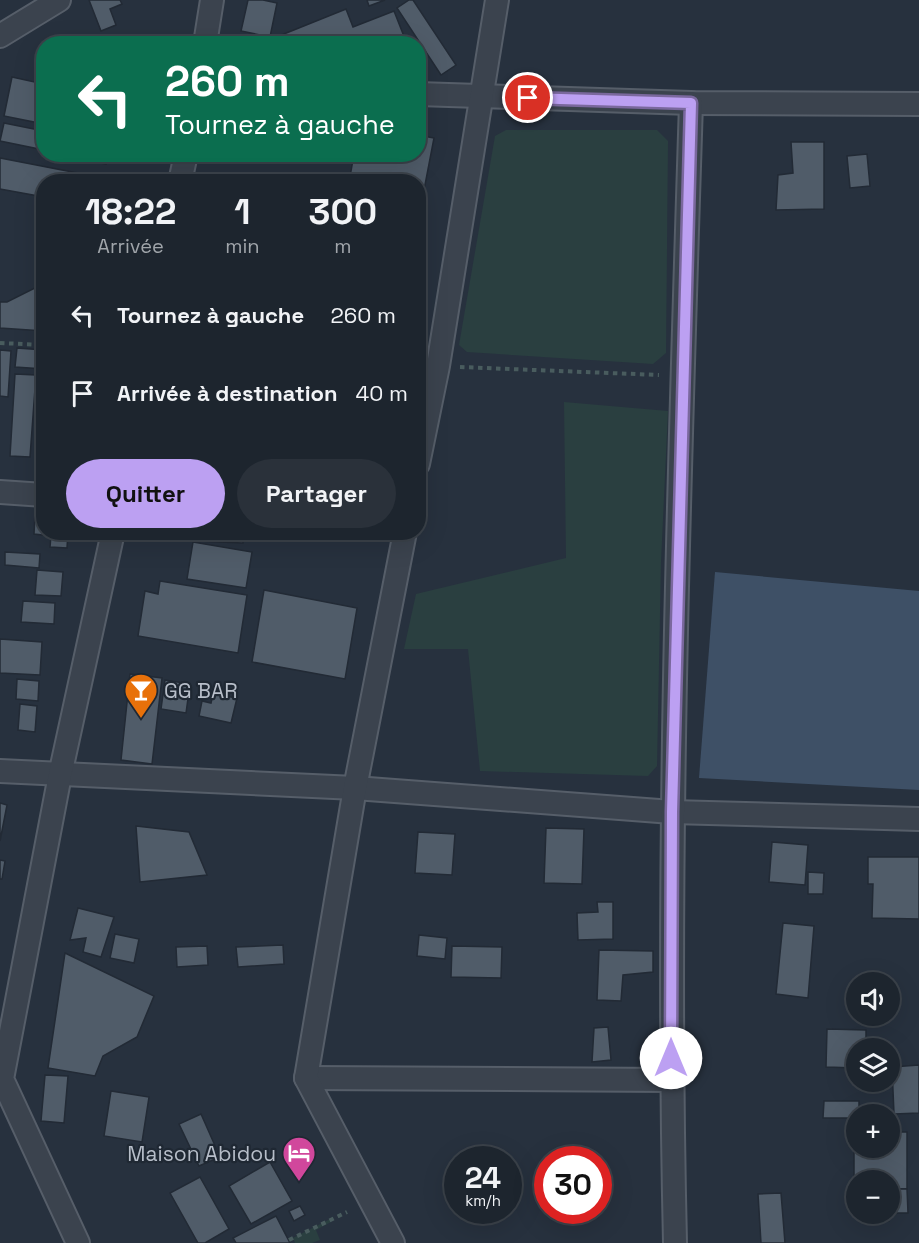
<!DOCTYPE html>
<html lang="fr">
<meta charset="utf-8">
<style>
body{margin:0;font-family:"Space Grotesk",sans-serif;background:#2a313a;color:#f1f3f6;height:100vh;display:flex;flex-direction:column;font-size:22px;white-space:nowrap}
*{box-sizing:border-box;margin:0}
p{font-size:20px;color:#a0a5aa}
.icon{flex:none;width:33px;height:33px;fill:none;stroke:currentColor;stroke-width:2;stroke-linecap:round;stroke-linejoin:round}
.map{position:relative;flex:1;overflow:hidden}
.sheet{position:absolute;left:36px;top:174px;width:390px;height:366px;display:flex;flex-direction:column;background:#1d252e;border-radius:24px;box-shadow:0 6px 24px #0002,0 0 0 2px #3b424a}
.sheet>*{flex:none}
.banner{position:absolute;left:36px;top:36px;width:390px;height:126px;border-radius:24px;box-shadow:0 6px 24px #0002,0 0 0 2px #3b424a;background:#0b6e4f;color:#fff;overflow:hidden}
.tools{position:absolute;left:846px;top:972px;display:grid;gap:12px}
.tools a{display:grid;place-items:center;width:54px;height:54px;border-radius:50%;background:#1d252e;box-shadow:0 6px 24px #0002,0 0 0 2px #3b424a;font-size:30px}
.speed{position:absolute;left:444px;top:1146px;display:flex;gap:12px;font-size:30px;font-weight:700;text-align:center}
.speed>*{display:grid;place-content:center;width:78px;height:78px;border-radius:50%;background:#1d252e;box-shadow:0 6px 24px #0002,0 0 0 2px #3b424a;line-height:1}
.speed small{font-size:15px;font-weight:400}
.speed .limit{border:9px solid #d22;background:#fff;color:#111}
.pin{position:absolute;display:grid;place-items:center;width:51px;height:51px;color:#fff;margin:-26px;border:3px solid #fff;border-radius:50%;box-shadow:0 2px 6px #0007}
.me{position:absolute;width:66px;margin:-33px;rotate:0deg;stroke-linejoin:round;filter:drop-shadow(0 0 4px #0008)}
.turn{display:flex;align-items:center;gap:21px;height:126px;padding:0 30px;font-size:27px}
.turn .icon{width:78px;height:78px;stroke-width:2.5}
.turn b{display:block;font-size:42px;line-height:51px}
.eta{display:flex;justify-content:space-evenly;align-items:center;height:102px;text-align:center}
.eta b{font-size:36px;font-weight:600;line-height:42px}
.primary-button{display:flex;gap:12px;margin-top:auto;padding:12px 30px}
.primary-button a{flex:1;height:69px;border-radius:36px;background:#bca0f2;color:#111;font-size:24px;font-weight:600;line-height:69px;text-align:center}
.primary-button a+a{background:#2a313a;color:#f1f3f6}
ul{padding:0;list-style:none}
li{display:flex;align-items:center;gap:18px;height:78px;padding:0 30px}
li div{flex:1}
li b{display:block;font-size:22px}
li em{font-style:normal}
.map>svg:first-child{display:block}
.green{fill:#2a3f40}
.water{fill:#3e5066}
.building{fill:#505c69;stroke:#222a35;stroke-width:1.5}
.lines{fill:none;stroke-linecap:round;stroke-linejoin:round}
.minor-casing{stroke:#565e69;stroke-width:26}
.path{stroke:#495c5e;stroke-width:4;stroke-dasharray:4.5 4.5;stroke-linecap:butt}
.minor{stroke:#3b434e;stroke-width:22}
.route-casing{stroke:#7a689d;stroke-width:15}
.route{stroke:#bca0f2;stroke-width:10}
.labels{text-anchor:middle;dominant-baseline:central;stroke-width:4.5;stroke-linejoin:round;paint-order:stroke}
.poi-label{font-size:21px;fill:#b7bec9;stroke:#1f2833;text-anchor:start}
</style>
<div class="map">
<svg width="919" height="1243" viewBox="0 0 919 1243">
<rect width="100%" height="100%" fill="#27313e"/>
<!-- green -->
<g class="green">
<path d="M506 130H657L668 141 666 353 653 364 467 352 459 345 495 136Z"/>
<path d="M564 402 668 411 661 562 657 766 648 776 480 771 468 649H404L416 594 566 558Z"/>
<path d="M330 1219 331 1222 316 1230 320 1240 312 1243H295L293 1238 289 1240Z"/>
</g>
<!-- water -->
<path class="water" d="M715 572 919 591V790L699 778Z"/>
<!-- building -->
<g class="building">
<path d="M89 0H120L122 4 110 9 116 25 101 31Z"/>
<path d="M248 0H263L277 3 270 37 241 31Z"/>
<path d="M367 0H385L369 6Z"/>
<path d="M409 0H413L456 65 441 75 397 8Z"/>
<path d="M346 9 353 27 394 11 407 44H259Z"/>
<path d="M12 77 44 84V124L4 116Z"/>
<path d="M4 123 44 131V150L0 141Z"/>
<path d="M418 135 434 138 420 211H418V182H349L354 154H418Z"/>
<path d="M791 142H824V209L776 210 778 175 793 173Z"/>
<path d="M62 154H108L106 164Z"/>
<path d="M867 154 870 186 850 188 847 156Z"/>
<path d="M0 158 124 182H44V197L0 189Z"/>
<path d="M44 272V331L0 328V302H7L41 285Z"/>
<path d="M17 348 44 350V369L15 367Z"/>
<path d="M0 350 11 351 8 397 0 396Z"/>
<path d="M15 374 36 375 30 457 10 456Z"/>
<path d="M40 428H44V456L38 455Z"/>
<path d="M35 513H44V532H68L67 548 50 547 51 536 34 534Z"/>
<path d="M197 532 243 533V543L197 541Z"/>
<path d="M193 542 252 552 246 588 187 579Z"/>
<path d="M5 552 40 554 39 568 5 565Z"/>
<path d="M37 570 63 572 61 596 35 595Z"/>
<path d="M160 581 247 595 238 653 138 636 145 591 158 594Z"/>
<path d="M264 590 357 608 345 679 252 662Z"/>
<path d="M23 601 55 603 54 624 21 622Z"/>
<path d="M0 639 42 642 40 675 0 673Z"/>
<path d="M130 674 162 678 152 764 121 760Z"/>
<path d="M17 679 39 681 38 701 16 699Z"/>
<path d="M165 680 190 684 186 713 161 709Z"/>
<path d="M213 694 237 698 231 723 199 716 202 701 211 703Z"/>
<path d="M20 704 37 706 35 732 18 730Z"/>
<path d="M0 803 7 805 0 841Z"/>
<path d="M136 826 189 832 207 875 140 882Z"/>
<path d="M546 828 584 829 582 884 544 883Z"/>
<path d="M418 832 455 834 452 875 415 873Z"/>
<path d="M772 842 808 845 805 885 769 882Z"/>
<path d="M868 857H919V919L872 918 873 884H868Z"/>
<path d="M0 860 5 861 2 879H0Z"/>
<path d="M808 872 824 873 823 894H808Z"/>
<path d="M597 902H613V939L578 940 577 913 598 912Z"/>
<path d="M78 908 114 917 101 957 83 952 86 938 70 940Z"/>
<path d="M783 923 814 926 808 998 776 994Z"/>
<path d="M115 934 139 939 134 963 110 958Z"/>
<path d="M419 935 447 938 445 959 417 956Z"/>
<path d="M283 945 284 964 238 967 236 947Z"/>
<path d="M207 946 208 965 177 967 176 947Z"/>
<path d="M452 946 502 947 501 978 451 977Z"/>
<path d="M599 950 653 951V972L623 975 621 1001 597 1000Z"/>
<path d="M65 953 154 996 137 1037 103 1056 95 1076 48 1068Z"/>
<path d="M608 1027 611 1060 592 1062 594 1028Z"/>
<path d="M827 1029 866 1030V1048H856V1068L826 1067Z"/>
<path d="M919 1065V1113L894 1114 892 1067Z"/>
<path d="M45 1075 68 1076 64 1123 41 1121Z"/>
<path d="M111 1091 149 1097 142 1142 104 1136Z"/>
<path d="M824 1101H859V1114H856V1118H823Z"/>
<path d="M201 1114 220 1157 199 1166 179 1124Z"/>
<path d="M854 1132H856V1148H890V1132H907V1189H890V1180H884V1177H854Z"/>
<path d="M270 1162 292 1201 251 1224 229 1186Z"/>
<path d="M200 1177 229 1229 205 1243H198L170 1193Z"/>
<rect x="866" y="1177" width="18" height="3"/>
<path d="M890 1189H907L908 1213H890Z"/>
<path d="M781 1193 785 1243H761L758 1194Z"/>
<path d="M300 1206 305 1215 294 1221 289 1211Z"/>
<path d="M866 1214H889V1221L867 1222Z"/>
<path d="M276 1216 290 1243H236L233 1238Z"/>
</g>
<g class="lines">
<defs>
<g id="minor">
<path d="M0 36 59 0"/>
<path d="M205 44 212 0"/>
<path d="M418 94 691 103 919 104"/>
<path d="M180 182 186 154"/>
<path d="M418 464 438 366 497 0"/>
<path d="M0 492 44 495"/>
<path d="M0 771 355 788 672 812 919 819"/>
<path d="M306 1078 671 1080"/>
<path d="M78 1243 2 1079 60 775 113 532"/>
<path d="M393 1243 306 1078 355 788 405 532"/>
<path d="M675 1243C666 863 679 483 691 103"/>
</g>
</defs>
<!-- minor casing -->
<use href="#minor" class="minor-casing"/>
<!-- path -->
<g class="path">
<path d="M0 343 44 345"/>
<path d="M460 367 659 375"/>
<path d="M289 1240 347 1212"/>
</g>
<!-- minor -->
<use href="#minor" class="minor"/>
</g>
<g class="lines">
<defs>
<path id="route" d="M528 98 691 103 672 812 671 1058"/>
</defs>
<!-- route casing -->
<use href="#route" class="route-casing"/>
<!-- route -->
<use href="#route" class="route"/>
</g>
<!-- icons -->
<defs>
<symbol id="bar-pin" viewBox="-11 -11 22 30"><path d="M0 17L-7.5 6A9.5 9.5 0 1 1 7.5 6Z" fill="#e8710a" stroke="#1f2833"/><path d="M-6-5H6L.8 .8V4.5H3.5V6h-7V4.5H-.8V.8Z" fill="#fff"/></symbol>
<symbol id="hotel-pin" viewBox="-11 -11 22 30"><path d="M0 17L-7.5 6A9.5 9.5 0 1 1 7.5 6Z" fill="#d1479c" stroke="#1f2833"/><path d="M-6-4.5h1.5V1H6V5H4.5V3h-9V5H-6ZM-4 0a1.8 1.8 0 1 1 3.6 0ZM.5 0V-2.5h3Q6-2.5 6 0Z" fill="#fff"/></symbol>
</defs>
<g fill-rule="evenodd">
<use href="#bar-pin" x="122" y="671" width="38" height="52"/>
<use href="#hotel-pin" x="280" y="1134" width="38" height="52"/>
</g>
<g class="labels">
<!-- poi labels -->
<g class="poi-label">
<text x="164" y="690">GG BAR</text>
<text x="276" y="1153" text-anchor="end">Maison Abidou</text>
</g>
</g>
</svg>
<div class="tools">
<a><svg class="icon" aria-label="sound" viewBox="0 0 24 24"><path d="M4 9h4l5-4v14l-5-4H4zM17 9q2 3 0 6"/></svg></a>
<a><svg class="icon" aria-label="layers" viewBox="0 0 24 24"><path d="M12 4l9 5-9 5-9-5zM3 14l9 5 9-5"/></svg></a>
<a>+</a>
<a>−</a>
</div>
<div class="speed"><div>24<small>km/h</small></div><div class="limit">30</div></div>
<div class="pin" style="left:528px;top:98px;background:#d93025"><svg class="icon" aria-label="arrive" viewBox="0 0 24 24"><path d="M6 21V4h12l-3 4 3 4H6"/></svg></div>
<svg class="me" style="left:671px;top:1058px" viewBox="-20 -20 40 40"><circle r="19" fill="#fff"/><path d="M0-13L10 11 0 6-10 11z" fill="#bca0f2"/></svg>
<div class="banner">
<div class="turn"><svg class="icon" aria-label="left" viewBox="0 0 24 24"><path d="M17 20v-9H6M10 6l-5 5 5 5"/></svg><div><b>260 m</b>Tournez à gauche</div></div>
</div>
<section class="sheet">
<div class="eta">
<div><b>18:22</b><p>Arrivée</p></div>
<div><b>1</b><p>min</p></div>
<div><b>300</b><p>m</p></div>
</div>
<ul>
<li><svg class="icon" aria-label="left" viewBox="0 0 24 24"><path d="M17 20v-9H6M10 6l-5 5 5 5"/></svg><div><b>Tournez à gauche</b></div><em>260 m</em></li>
<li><svg class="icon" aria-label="arrive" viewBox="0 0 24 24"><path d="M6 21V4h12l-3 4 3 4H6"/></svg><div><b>Arrivée à destination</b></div><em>40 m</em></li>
</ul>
<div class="primary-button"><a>Quitter</a><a>Partager</a></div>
</section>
</div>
